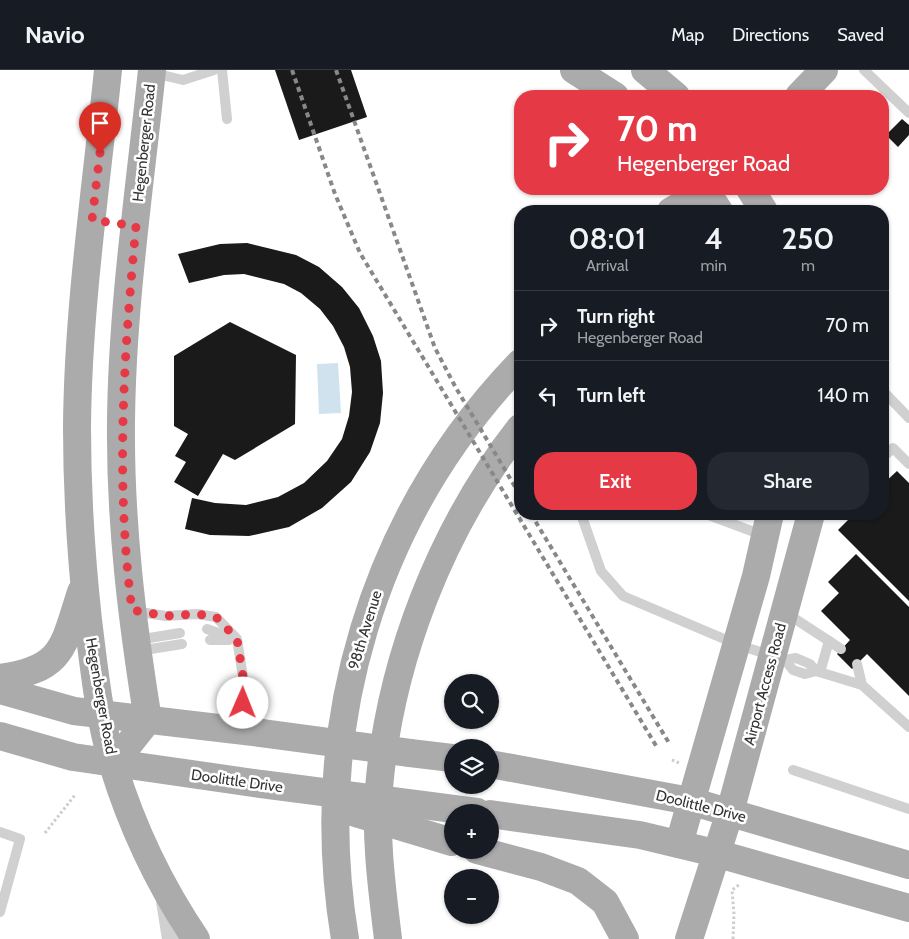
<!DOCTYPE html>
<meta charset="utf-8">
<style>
body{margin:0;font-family:Cabin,sans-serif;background:#242831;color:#f1f3f6;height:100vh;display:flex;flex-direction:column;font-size:19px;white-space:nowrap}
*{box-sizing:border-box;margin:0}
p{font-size:16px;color:#9ea1a6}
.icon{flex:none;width:28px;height:28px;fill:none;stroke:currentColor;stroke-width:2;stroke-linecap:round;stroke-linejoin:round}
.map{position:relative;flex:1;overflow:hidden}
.panel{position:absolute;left:514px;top:135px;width:375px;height:315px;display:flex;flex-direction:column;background:#171b24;border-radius:20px;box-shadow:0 1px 4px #0004}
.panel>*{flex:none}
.top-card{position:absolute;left:514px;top:20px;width:375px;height:105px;border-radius:20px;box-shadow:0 1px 4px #0004;background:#e63946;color:#fff;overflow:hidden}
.fabs{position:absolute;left:444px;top:604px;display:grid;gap:10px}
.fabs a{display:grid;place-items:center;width:55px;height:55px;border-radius:50%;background:#171b24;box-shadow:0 1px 4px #0004;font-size:25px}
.pin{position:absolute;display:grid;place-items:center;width:42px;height:42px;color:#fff;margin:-51px -21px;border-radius:50% 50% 50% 0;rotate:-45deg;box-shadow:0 0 5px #0007}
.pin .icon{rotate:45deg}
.me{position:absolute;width:55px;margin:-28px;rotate:1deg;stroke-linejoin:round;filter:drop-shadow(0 0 4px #0008)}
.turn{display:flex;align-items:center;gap:18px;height:105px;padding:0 20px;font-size:22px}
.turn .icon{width:65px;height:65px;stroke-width:2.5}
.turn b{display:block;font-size:35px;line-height:42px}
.eta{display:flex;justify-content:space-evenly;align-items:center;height:85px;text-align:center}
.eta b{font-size:30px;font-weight:600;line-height:35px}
.action{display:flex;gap:10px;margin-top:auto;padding:10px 20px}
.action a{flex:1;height:58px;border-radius:20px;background:#e63946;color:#fff;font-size:20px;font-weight:600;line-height:58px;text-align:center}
.action a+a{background:#242831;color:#f1f3f6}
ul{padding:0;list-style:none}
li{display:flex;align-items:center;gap:15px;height:70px;padding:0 20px;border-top:1px solid #363941}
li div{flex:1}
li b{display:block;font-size:19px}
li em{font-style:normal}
header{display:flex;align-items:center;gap:30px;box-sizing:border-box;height:70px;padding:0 25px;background:#171b24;border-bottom:1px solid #363941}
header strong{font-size:24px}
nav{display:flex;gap:28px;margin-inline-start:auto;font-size:18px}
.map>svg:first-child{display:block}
.water{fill:#cfe2ee}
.building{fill:#1a1a1a}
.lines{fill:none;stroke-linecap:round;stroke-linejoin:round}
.path{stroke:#cdcdcd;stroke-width:3;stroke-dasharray:2.5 2.5;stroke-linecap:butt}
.lane{stroke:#d0d0d0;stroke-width:10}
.street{stroke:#d0d0d0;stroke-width:20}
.primary{stroke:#ababab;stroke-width:28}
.rail{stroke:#888;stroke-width:4;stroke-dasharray:5 4;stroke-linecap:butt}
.primary-bridge{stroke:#ababab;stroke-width:28}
.route{stroke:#e63946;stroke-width:9;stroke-dasharray:0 16.2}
.labels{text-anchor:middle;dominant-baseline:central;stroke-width:5;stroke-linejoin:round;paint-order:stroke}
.street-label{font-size:15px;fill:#333;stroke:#fff}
</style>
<header>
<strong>Navio</strong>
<nav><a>Map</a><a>Directions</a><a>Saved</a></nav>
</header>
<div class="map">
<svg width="909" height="869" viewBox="0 0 909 869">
<rect width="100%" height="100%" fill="#fff"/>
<!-- water -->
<path class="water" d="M338 293 341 343 319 344 317 294Z"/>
<!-- building -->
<g class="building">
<path d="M275 0H351L367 47 299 70Z"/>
<path d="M902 49 909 55V65L898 77 886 65Z"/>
<path d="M247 173 296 185 319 197 342 217 359 238 373 266 381 291 383 323 380 353 370 382 351 412 322 438 289 457 249 466 210 465 185 459 192 428 215 433 246 435 278 427 304 413 327 391 342 369 349 346 352 322 350 297 344 277 333 256 320 239 301 223 284 214 244 204 224 205 189 213 178 184 220 174Z"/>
<path d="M230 252 296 285 295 354 235 390 223 384 198 426 174 412 186 392 175 386 188 364 174 356V286Z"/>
<path d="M897 401 909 413V531L838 460 854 444H882V415Z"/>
<path d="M856 484 909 537V626L867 584 852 599 837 584 850 570 821 541 839 523 828 512Z"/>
</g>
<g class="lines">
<!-- path -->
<g class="path">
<path d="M672 690 679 693"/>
<path d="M45 763 75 725"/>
<path d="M733 869 734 844 732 820 740 814"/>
</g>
<!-- lane -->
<g class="lane">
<path d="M222 0 227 49"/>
<path d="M864 0 909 43"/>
<path d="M153 3 183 10 214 0"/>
<path d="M882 320 909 348"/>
<path d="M882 388 893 378 909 394"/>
<path d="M581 444 601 501 623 526 736 574 785 590 793 600 805 604 816 601"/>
<path d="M706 444 765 466"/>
<path d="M133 541 166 546 197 544 216 547 237 569 244 613 241 660"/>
<path d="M786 543 829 571 820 602"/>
<path d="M207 559 236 569"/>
<path d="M137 570 180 563"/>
<path d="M210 570H229"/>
<path d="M829 571 841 579"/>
<path d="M138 581 182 574"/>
<path d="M785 590 796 588 810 594 816 601 862 615 909 657"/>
<path d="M857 594 862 615"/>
<path d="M793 700 909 739"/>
<path d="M0 762 20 769 0 842"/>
</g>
<!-- street -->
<path class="street" d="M166 831 172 869"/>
<!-- primary -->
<g class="primary">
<path d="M108 0C96 118 78 238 77 357 77 422 81 486 88 550 94 598 99 648 113 695 132 757 160 816 196 869"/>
<path d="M574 0 615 26"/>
<path d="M645 0 676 26"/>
<path d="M799 26 824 0"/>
<path d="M705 119 719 141"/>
<path d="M750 119 764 141"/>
<path d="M671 141 709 119"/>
<path d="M0 608C64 599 63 577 81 522"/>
<path d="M0 620 74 641 261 663"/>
<path d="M0 666 73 687 261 714"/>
<path d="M410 683 452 688"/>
<path d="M113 694 148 650C132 551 120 453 121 353 122 235 140 117 152 0"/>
<path d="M490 694 690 731 909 795"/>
<path d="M490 744 640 765 715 783 909 838"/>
<path d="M679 774 756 506 770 444"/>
<path d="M477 780 541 797 578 811 605 832 625 869"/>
<path d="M345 869C310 658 372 447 520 293"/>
<path d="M388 869C382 819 375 768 379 718 390 590 441 459 520 358"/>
<path d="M689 869 730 742 811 444"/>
</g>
<!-- rail -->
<g class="rail">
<path d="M292 0 335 124 360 183 658 679"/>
<path d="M336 0 435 278 456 318 520 425"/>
<path d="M531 444 669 673"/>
</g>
<!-- primary-bridge -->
<g class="primary-bridge">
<path d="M261 663 410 683"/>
<path d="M261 714 477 742"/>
<path d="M336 737 452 772"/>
</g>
</g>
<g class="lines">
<!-- route -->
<path class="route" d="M100 83 92 150 136 156C124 284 115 411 132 540L166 546 197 544 216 547 237 569 244 613 243 633"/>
</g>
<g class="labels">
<!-- street labels -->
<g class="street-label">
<text transform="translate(144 73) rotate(-84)">Hegenberger Road</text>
<text transform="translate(365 560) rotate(-73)">98th Avenue</text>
<text transform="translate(765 614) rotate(-75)">Airport Access Road</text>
<text transform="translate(101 626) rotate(80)">Hegenberger Road</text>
<text transform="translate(237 711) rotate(8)">Doolittle Drive</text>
<text transform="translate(701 736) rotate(14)">Doolittle Drive</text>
</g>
</g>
</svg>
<div class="fabs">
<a><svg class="icon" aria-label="search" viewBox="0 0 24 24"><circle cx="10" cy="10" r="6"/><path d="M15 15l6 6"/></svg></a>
<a><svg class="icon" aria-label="layers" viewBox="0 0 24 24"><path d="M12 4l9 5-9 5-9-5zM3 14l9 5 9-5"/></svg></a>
<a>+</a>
<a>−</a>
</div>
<div class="pin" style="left:100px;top:83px;background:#d93025"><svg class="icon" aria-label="arrive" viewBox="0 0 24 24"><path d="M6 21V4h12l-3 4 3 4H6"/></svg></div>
<svg class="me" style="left:243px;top:633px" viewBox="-20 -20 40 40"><circle r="19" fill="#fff"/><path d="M0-13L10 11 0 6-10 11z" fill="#e63946"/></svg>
<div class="top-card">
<div class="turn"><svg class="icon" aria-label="right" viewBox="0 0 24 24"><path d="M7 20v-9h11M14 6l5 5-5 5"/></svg><div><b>70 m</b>Hegenberger Road</div></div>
</div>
<section class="panel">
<div class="eta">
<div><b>08:01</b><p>Arrival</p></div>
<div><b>4</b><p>min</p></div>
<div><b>250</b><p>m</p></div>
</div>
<ul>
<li><svg class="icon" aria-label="right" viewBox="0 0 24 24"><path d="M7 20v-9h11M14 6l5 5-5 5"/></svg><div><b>Turn right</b><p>Hegenberger Road</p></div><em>70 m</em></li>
<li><svg class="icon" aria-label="left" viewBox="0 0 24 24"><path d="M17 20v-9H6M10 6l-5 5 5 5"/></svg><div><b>Turn left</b></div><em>140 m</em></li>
</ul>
<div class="action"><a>Exit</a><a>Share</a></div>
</section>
</div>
